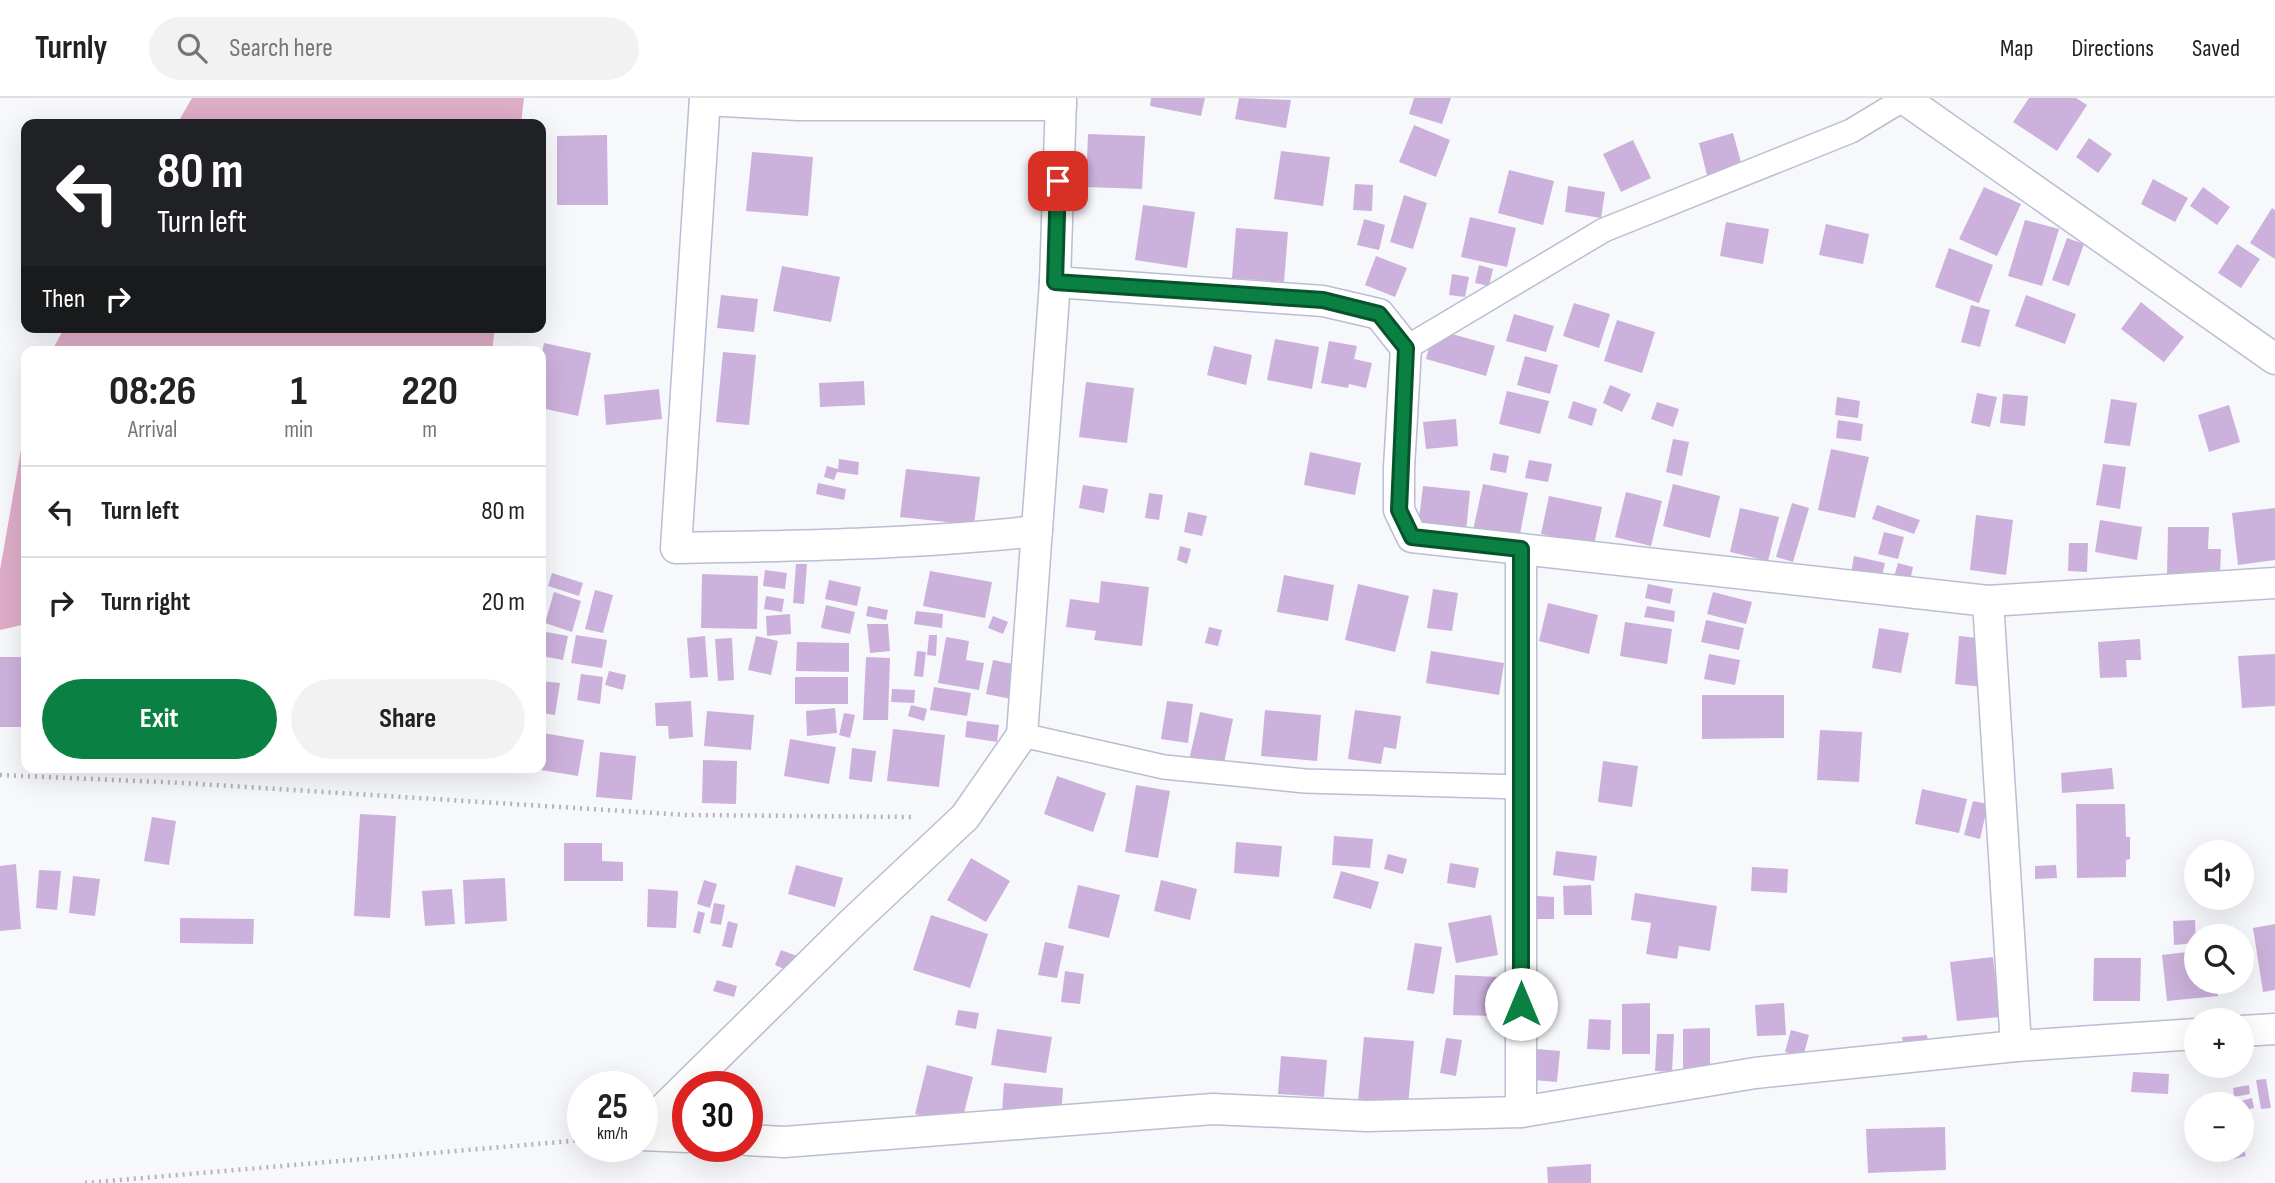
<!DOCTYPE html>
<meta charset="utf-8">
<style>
body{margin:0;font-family:"Sofia Sans Condensed",sans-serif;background:#f2f2f2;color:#222;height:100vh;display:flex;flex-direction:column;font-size:26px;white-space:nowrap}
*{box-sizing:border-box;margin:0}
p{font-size:23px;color:#767676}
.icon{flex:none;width:38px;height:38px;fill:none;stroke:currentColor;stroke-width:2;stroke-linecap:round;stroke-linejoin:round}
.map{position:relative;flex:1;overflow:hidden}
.side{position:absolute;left:21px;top:248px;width:525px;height:427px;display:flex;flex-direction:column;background:#fff;border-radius:14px;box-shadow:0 7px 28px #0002}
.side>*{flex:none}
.hud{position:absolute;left:21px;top:21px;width:525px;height:214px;border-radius:14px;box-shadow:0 7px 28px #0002;background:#202124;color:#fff;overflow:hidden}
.fabs{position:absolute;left:2184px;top:742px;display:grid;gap:14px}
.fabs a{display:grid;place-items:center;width:70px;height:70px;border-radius:50%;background:#fff;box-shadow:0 7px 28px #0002;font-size:35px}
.speed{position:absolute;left:567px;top:973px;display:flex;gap:14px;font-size:35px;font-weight:700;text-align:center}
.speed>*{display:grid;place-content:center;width:91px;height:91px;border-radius:50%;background:#fff;box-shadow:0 7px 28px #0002;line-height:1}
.speed small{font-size:18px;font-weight:400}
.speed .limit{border:10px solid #d22;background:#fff;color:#111}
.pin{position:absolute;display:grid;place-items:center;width:60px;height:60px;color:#fff;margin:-30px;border-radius:14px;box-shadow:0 4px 10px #0006}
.me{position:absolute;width:77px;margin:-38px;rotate:0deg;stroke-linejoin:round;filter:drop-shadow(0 0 5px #0008)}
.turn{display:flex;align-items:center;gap:24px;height:147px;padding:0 21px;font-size:32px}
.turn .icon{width:91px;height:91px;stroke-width:2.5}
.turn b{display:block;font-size:49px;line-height:60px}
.then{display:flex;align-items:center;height:66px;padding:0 21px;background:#0003;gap:14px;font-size:26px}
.eta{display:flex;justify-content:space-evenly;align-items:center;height:119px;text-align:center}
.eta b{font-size:42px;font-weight:700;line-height:49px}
.cta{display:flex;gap:14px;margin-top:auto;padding:14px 21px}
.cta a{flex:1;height:80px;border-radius:42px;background:#0b8043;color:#fff;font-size:28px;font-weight:700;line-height:80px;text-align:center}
.cta a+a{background:#f2f2f2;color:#222}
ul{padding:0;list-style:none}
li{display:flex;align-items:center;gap:21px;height:91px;padding:0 21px;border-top:2px solid #e0e0e0}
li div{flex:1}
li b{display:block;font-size:26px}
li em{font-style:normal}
header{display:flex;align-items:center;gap:42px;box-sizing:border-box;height:98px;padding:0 35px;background:#fff;border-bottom:2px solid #e0e0e0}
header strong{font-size:33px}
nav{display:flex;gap:38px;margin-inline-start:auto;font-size:24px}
.search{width:490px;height:63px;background:#f2f2f2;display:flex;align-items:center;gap:18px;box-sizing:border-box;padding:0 24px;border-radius:38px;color:#767676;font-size:26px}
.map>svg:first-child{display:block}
.forest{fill:#deadc8}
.building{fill:#ccb1dc}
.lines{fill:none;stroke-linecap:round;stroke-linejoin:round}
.pedestrian-casing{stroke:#bbbdd2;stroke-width:26}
.minor-casing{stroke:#bbbdd2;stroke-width:33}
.path{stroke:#b3b4ba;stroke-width:4.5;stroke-dasharray:2 5;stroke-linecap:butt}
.pedestrian{stroke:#fff;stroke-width:23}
.minor{stroke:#fff;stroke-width:30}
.route-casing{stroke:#07532c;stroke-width:18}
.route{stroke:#0b8043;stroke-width:12}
</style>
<header>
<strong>Turnly</strong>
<div class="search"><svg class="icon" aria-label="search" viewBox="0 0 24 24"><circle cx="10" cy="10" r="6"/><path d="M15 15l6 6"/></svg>Search here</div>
<nav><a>Map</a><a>Directions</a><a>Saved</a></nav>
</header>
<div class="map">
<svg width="2275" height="1085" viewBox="0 0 2275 1085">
<rect width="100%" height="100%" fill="#f7f8fc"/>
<!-- forest -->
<g class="forest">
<path d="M192 0H524L521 26H177Z"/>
<path d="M65 229H495L492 254H51Z"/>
<path d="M26 323V526L0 532V472Z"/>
</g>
<!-- building -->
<g class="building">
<path d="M1151 0H1205L1201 18 1150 8Z"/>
<path d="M1239 0 1291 2 1286 30 1235 21Z"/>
<path d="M1414 0H1451L1442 26 1409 16Z"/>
<path d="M2029 0H2076L2087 7 2057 53 2013 24Z"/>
<path d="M1414 27 1450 42 1436 79 1399 64Z"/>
<path d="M1733 35 1742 68 1707 77 1699 45Z"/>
<path d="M1088 36 1145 38 1142 91 1086 89Z"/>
<path d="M607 37 608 107H557V38Z"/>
<path d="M2089 40 2112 56 2098 75 2076 59Z"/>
<path d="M1633 42 1651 80 1621 94 1603 56Z"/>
<path d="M1281 53 1330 59 1323 108 1274 101Z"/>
<path d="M752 54 813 59 808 118 746 113Z"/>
<path d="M1509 72 1554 83 1543 127 1498 115Z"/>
<path d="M2153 81 2188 100 2175 124 2141 106Z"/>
<path d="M1355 86 1373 87 1372 113 1353 112Z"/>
<path d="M1568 88 1605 94 1601 120 1565 114Z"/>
<path d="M1984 89 2021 106 1997 158 1959 141Z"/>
<path d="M2203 89 2230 109 2217 127 2190 108Z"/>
<path d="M1404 97 1427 105 1413 151 1390 144Z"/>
<path d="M1143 107 1195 114 1187 170 1135 162Z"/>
<path d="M2272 110 2275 112V161L2250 145Z"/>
<path d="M1470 119 1516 130 1507 169 1461 159Z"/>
<path d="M1364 121 1385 127 1379 152 1357 147Z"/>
<path d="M2025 122 2059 131 2042 188 2008 178Z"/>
<path d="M1726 124 1769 131 1763 166 1720 158Z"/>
<path d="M1826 126 1869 136 1863 166 1819 157Z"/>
<path d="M1236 130 1288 134 1284 184 1232 180Z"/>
<path d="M2067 140 2084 146 2069 188 2052 182Z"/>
<path d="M2237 146 2260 161 2241 190 2218 175Z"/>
<path d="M1949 150 1993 167 1979 205 1935 189Z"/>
<path d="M1376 158 1407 170 1395 199 1365 187Z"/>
<path d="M1479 167 1493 171 1489 188 1475 185Z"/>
<path d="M782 168 840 179 831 224 773 213Z"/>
<path d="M1452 176 1469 179 1465 199 1449 197Z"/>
<path d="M721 197 758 201 754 234 717 230Z"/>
<path d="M2026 197 2076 216 2065 246 2015 228Z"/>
<path d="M2141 204 2184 239 2164 264 2121 231Z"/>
<path d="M1574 205 1610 216 1599 250 1563 238Z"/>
<path d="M1971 207 1990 212 1980 249 1961 244Z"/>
<path d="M1514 216 1554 228 1546 254 1506 243Z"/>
<path d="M1617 222 1655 234 1642 275 1604 263Z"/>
<path d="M1434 231 1495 248 1486 278 1426 261Z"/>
<path d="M1275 241 1319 249 1312 291 1267 282Z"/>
<path d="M1329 243 1357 248 1354 261 1372 265 1366 290 1349 286 1348 290 1321 285Z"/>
<path d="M544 245 591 255 578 318 541 310V259Z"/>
<path d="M1214 248 1252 257 1246 287 1207 277Z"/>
<path d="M723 254 756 257 749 327 716 324Z"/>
<path d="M1525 258 1558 267 1550 296 1517 287Z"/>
<path d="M864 283 865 307 820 309 819 285Z"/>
<path d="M1086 284 1134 290 1127 345 1079 339Z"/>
<path d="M1610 287 1631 296 1622 314 1603 305Z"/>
<path d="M659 291 662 321 606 327 604 297Z"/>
<path d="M1507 293 1549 303 1540 336 1499 326Z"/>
<path d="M1977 295 1997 299 1990 329 1971 325Z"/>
<path d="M2003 296 2028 298 2025 328 2000 325Z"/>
<path d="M1837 299 1860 303 1858 320 1835 317Z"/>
<path d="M2111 301 2137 305 2130 348 2104 345Z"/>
<path d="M1573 303 1597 311 1592 328 1568 320Z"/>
<path d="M1657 304 1679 311 1673 329 1651 321Z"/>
<path d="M2229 307 2240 344 2209 354 2198 317Z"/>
<path d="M1456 321 1458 348 1426 351 1423 324Z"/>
<path d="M1838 322 1863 326 1861 343 1836 340Z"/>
<path d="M1673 341 1689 344 1682 378 1666 374Z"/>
<path d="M1831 351 1869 359 1855 420 1818 412Z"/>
<path d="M1310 354 1361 365 1355 397 1304 387Z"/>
<path d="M1493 355 1509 358 1506 375 1490 372Z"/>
<path d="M839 361 859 364 858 377 837 374 834 382 824 379 827 368 838 371Z"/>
<path d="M1529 362 1552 366 1548 384 1525 380Z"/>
<path d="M2103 366 2126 369 2120 411 2096 407Z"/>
<path d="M906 371 980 379 974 427 900 419Z"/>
<path d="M818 385 846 391 844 402 816 396Z"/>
<path d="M1483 386 1528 395 1518 446 1472 437Z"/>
<path d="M1673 386 1720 398 1710 440 1663 428Z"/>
<path d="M1083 387 1108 391 1104 415 1079 410Z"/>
<path d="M1423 388 1470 393 1466 434 1418 429Z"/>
<path d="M1626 394 1662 403 1651 448 1615 439Z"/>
<path d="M1149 395 1163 397 1159 422 1145 420Z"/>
<path d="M1549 398 1602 409 1594 447 1541 436Z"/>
<path d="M1792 405 1809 410 1793 464 1776 459Z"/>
<path d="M1877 407 1920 422 1914 436 1872 421Z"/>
<path d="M1740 410 1779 419 1768 463 1730 454Z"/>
<path d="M2275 410V462L2238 467 2232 415Z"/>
<path d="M1188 414 1207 418 1202 438 1184 434Z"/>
<path d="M1976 417 2013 422 2006 477 1970 472Z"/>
<path d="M2100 422 2142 429 2137 462 2095 454Z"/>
<path d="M2168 429H2209L2208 451H2221L2220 477 2167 476Z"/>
<path d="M1884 434 1904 439 1898 461 1878 456Z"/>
<path d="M2069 445H2088L2087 474 2068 473Z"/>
<path d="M1180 448 1191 451 1187 466 1177 462Z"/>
<path d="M1854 458 1885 465 1881 482 1851 475Z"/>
<path d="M1898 465 1913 469 1910 483 1894 479Z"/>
<path d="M796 466H807L804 506 793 505Z"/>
<path d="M765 472 787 475 785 491 763 488Z"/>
<path d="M930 473 992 484 985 520 923 508Z"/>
<path d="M552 475 583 485 579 498 548 488Z"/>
<path d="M702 476 758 478 757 531 701 530Z"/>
<path d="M1284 477 1334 487 1328 523 1277 514Z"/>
<path d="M829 482 861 489 857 508 825 501Z"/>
<path d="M1101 483 1149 489 1142 548 1094 542 1096 533 1066 529 1070 501 1099 505Z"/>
<path d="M1358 486 1409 498 1395 554 1345 542Z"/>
<path d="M1648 486 1673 491 1670 506 1645 500Z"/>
<path d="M1433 491 1458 495 1452 533 1427 530Z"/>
<path d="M595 492 613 497 603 535 585 531Z"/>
<path d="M554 494 581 503 572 534 545 525Z"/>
<path d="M1713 494 1752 504 1746 526 1707 516Z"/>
<path d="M766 498 784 501 782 514 764 511Z"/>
<path d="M1548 505 1598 517 1589 556 1539 543Z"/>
<path d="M826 507 855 514 850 536 821 530Z"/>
<path d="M868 508 888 512 886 522 866 518Z"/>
<path d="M1647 508 1675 513 1674 524 1644 519Z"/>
<path d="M916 513 943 516 942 530 914 526Z"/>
<path d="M790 516 791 536 767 538 766 518Z"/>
<path d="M993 518 1008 524 1003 536 988 530Z"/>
<path d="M1706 522 1744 530 1739 552 1701 544Z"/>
<path d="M1625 524 1672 531 1667 566 1620 558Z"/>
<path d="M867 526H888L890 553 870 555Z"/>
<path d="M1209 529 1222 532 1218 548 1205 545Z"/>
<path d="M1879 530 1909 535 1901 575 1872 570Z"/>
<path d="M541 533 568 538 563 562 541 558Z"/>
<path d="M576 537 607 542 602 570 571 565Z"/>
<path d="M929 537H937L936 558 927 557Z"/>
<path d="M705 538 708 579 690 580 687 540Z"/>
<path d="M756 538 778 543 771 577 748 572Z"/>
<path d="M1959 538 1987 541 1983 589 1955 586Z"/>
<path d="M946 539 969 543 966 562 984 565 979 592 938 585Z"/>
<path d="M732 540 734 582 718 583 715 541Z"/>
<path d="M2140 541 2141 562H2126L2127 579 2100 580 2098 544Z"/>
<path d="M797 544 849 545V574L796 573Z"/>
<path d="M917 553 926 554 923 579 914 578Z"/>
<path d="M1431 553 1504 565 1499 597 1426 585Z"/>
<path d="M1709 556 1740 562 1735 587 1704 581Z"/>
<path d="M2275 556V608L2242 610 2238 558Z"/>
<rect x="0" y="559" width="26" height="70"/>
<path d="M866 559 890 560 888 622H863Z"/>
<path d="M993 562 1023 568 1016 602 986 596Z"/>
<path d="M609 573 626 577 623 592 605 587Z"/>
<path d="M581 576 603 579 600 606 577 602Z"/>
<rect x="795" y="579" width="53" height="27"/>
<path d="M541 583 560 585 555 617 541 615Z"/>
<path d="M934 589 971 595 967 618 930 612Z"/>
<path d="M892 591 915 592 914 605 891 604Z"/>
<path d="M1702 597H1784V640L1702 641Z"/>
<path d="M691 603 693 639 669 641 668 628H656L655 605Z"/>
<path d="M1167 603 1193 606 1188 645 1161 641Z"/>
<path d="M911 607 927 611 924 623 908 618Z"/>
<path d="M835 610 837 635 807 638 806 613Z"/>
<path d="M1265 612 1321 617 1317 663 1261 658Z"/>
<path d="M1355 612 1401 618 1396 651 1384 649 1381 666 1348 661Z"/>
<path d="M707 613 754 617 751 652 704 648Z"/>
<path d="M1200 614 1233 621 1223 670 1189 662Z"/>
<path d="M844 615 855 617 850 640 839 637Z"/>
<path d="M967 623 999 627 997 644 965 639Z"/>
<path d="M893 631 945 637 939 689 887 683Z"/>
<path d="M1820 632 1862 634 1859 684 1817 682Z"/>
<path d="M543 635 584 642 578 678 541 672Z"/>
<path d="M790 641 836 649 829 686 784 678Z"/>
<path d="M852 650 876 653 872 684 849 681Z"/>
<path d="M600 654 636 658 632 702 596 699Z"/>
<path d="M703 662 737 663 736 706 702 705Z"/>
<path d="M1603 663 1638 668 1632 709 1598 704Z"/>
<path d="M2112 670 2114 691 2062 695 2061 675Z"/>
<path d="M1057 678 1106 695 1093 734 1044 716Z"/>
<path d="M1136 687 1170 693 1158 760 1125 754Z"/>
<path d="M1922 691 1967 701 1959 735 1915 726Z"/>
<path d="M1973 703 1988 706 1980 741 1964 737Z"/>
<path d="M2076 706H2125L2126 739H2130V761L2126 762V779L2077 780Z"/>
<path d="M360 716 396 718 390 820 354 818Z"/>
<path d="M152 719 176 723 169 767 144 763Z"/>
<path d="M1334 738 1373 741 1370 770 1332 767Z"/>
<path d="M1236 744 1282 748 1279 779 1234 775Z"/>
<path d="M564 745H602V763L623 764V783H564Z"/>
<path d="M1556 753 1597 758 1594 783 1553 777Z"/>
<path d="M1388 756 1407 761 1403 776 1384 771Z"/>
<path d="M971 760 1010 783 986 824 947 802Z"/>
<path d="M1450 765 1479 770 1475 790 1447 785Z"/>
<path d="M16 766 21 831 0 833V768Z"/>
<path d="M796 767 843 780 835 809 788 796Z"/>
<path d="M2056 767 2057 780 2035 781V768Z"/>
<path d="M1752 769 1788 771 1787 795 1751 793Z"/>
<path d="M39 772 61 773 57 812 36 810Z"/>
<path d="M1341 773 1379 784 1371 811 1333 800Z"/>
<path d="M73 778 100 781 95 818 69 815Z"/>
<path d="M505 780 507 823 465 826 463 782Z"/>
<path d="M704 782 717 786 710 810 697 806Z"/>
<path d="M1161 782 1197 791 1190 822 1154 813Z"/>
<path d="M1078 787 1120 797 1109 840 1068 830Z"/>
<path d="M1591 787 1592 817H1564L1563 788Z"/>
<path d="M452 791 455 826 425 828 422 793Z"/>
<path d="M648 791 678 793 676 830 647 829Z"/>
<path d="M1635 795 1717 808 1710 853 1679 848 1677 861 1646 856 1651 825 1631 822Z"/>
<path d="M1537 798 1554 799V821H1536Z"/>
<path d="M714 805 725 807 721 827 710 825Z"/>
<path d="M698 813 705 815 700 836 693 834Z"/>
<path d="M931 817 988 836 970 890 913 872Z"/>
<path d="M1491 817 1498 857 1456 865 1448 825Z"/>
<path d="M180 820 254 821 253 846 180 845Z"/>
<path d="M2195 822 2196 845 2174 847 2173 823Z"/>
<path d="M728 823 738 826 732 850 722 848Z"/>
<path d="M2275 826V892L2263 894 2253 830Z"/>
<path d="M1045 844 1064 848 1057 880 1038 877Z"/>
<path d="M1415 845 1442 849 1434 896 1407 892Z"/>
<path d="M781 852 797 858 791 874 775 867Z"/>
<path d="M2196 853V884H2217L2218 898 2167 903 2162 857Z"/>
<path d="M1993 859 2000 919 1957 923 1950 864Z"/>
<path d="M2094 860H2141L2140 903H2093Z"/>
<path d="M1065 873 1084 876 1080 906 1061 904Z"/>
<path d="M1455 877 1500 879 1498 918 1453 917Z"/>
<path d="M717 882 737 888 734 899 713 893Z"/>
<path d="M1650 905V956H1622V906Z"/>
<path d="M1784 905 1786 937 1757 938 1755 907Z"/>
<path d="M958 912 979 915 976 931 955 927Z"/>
<path d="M1589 921 1611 922 1610 952 1587 951Z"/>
<path d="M1710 930V970H1683V931Z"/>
<path d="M997 931 1052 939 1046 975 991 967Z"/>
<path d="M1791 932 1809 937 1803 959 1785 954Z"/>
<path d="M1657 936H1674L1672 974 1655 973Z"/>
<path d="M1927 937 1929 954 1905 957 1902 939Z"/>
<path d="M1364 939 1414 943 1408 1008 1358 1003Z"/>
<path d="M1446 940 1462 942 1456 978 1440 975Z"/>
<path d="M1536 951 1560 953 1557 984 1533 982Z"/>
<path d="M1281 958 1327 962 1324 999 1278 996Z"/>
<path d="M927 967 973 979 961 1027 915 1016Z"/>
<path d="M2133 974 2169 976 2168 996 2131 994Z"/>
<path d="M2266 981 2271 1010 2261 1011 2256 982Z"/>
<path d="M1004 985 1063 990 1061 1019 1002 1014Z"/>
<path d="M2249 987 2250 996 2234 999 2233 990Z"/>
<path d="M2252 1000 2254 1010 2242 1013V1006H2237V1004Z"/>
<path d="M1945 1029 1946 1072 1868 1075 1866 1031Z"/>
<path d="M2242 1045 2246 1058 2221 1064 2218 1052H2242Z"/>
<path d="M1591 1066V1085H1548L1547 1069Z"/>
</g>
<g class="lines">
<defs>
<g id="pedestrian">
<path d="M1406 250 1604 132 1851 33 1904 1"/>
<path d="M1022 637 1164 669 1305 683 1522 689"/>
</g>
<g id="minor">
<path d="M705 0 676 450C797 448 917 446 1037 433"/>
<path d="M1903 0 2275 261"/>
<path d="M705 2 798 7H1061"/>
<path d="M1055 184 1323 203 1379 216 1406 250 1399 370V412L1412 439 1988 503 2275 485"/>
<path d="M1988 503 2016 948"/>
<path d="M2242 933 2275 931"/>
<path d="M1521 1014V451"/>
<path d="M642 1032 853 824 965 719 1022 637 1055 184 1061 0"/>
<path d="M642 1037 688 1039"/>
<path d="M747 1042 784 1044 1213 1011 1367 1018 1521 1014 1755 975 2016 948 2196 936"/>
</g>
</defs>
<!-- pedestrian casing -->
<use href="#pedestrian" class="pedestrian-casing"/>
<!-- minor casing -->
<use href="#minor" class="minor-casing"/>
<!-- path -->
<g class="path">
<path d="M0 677 183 685 686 717 915 719"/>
<path d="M85 1085 583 1042"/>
</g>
<!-- pedestrian -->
<use href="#pedestrian" class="pedestrian"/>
<!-- minor -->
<use href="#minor" class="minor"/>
</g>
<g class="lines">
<defs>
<path id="route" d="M1058 83 1055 184 1323 202 1379 216 1406 250 1399 412 1412 439 1521 451V906"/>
</defs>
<!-- route casing -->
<use href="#route" class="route-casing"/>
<!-- route -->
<use href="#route" class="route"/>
</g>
</svg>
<div class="fabs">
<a><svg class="icon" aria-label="sound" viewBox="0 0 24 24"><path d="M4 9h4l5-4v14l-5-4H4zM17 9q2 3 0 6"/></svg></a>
<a><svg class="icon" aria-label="search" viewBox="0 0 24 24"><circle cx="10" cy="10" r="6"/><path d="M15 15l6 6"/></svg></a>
<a>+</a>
<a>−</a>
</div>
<div class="speed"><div>25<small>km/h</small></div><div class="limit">30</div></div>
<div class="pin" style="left:1058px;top:83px;background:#d93025"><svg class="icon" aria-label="arrive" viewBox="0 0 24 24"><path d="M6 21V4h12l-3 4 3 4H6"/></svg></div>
<svg class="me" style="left:1521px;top:906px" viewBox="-20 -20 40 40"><circle r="19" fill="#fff"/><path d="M0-13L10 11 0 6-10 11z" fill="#0b8043"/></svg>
<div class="hud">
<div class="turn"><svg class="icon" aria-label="left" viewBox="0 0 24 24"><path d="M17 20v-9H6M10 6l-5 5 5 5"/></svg><div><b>80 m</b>Turn left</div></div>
<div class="then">Then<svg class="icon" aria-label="right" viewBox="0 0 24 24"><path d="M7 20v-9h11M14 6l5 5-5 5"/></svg></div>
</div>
<section class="side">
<div class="eta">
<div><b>08:26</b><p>Arrival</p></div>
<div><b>1</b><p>min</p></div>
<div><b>220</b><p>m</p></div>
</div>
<ul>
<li><svg class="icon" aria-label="left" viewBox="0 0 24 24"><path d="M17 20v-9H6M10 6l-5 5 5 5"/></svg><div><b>Turn left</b></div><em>80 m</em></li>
<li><svg class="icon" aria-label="right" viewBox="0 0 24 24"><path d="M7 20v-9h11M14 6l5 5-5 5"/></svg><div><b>Turn right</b></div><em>20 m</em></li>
</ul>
<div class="cta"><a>Exit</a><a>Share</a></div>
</section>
</div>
